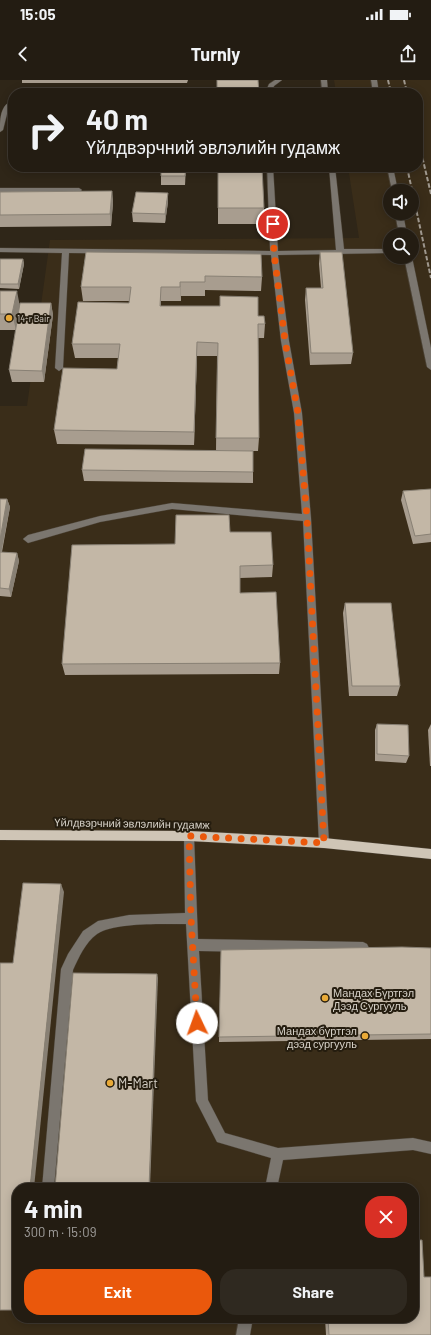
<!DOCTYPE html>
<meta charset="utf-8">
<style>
body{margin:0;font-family:Barlow,sans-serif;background:#2f2920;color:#f1f3f6;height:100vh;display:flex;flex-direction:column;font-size:15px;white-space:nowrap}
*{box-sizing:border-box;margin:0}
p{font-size:13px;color:#a3a19f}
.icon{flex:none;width:22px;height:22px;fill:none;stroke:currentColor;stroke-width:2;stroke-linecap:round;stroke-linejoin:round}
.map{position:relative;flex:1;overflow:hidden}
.side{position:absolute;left:12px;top:1103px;width:407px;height:140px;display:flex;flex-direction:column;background:#231c12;border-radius:16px;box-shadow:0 2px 10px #0003,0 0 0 1px #403a32}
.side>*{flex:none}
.hud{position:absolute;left:8px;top:8px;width:415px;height:84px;border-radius:16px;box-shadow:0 2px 10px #0003,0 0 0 1px #403a32;background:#231c12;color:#f1f3f6;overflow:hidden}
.buttons{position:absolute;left:383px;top:104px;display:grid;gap:8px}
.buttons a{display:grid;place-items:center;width:36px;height:36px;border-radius:50%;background:#231c12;box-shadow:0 2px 10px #0003,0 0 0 1px #403a32;font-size:20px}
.pin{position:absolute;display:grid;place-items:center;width:34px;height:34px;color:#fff;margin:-17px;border:2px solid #fff;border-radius:50%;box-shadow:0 1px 4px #0007}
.me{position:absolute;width:44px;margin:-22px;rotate:357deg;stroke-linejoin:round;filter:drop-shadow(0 0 3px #0008)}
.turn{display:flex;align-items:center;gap:14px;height:84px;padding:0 12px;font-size:18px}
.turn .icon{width:52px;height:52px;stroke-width:2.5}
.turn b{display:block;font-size:28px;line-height:34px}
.round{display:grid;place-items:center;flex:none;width:42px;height:42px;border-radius:16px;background:#2f2920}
.summary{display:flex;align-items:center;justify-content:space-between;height:68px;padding:0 12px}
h1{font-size:24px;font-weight:700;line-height:30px}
.cta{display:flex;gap:8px;margin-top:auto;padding:8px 12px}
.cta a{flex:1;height:46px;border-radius:16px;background:#ea580c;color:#fff;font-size:16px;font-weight:700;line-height:46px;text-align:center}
.cta a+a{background:#2f2920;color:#f1f3f6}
.status{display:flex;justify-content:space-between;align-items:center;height:28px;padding:0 20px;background:#231c12;direction:ltr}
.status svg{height:11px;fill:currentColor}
header{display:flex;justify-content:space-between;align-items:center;height:52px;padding:0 12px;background:#231c12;font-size:18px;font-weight:700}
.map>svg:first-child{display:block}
.built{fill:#3a2d19;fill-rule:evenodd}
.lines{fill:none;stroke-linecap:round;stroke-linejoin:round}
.minor-casing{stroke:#4a4134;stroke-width:1}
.major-casing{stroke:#4a4134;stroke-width:1}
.minor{fill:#7b766f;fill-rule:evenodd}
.major{fill:#cfc5b6;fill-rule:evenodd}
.rail{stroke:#a0998f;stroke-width:2;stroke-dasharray:4.5 2;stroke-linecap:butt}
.wall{fill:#a89d8f}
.shaded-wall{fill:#888074}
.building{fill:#c3b7a6;stroke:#888074}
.route{stroke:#ea580c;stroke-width:7;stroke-dasharray:0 12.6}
.poi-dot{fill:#e9aa38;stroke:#251d0f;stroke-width:1.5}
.labels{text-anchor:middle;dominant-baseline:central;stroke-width:4;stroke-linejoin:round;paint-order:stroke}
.far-poi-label{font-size:9px;fill:#d6d1c8;stroke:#251d0f;text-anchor:start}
.street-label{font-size:11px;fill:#d6d1c8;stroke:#251d0f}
.poi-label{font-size:11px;fill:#d6d1c8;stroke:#251d0f;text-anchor:start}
.near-poi-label{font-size:13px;fill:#d6d1c8;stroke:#251d0f;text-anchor:start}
</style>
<div class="status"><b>15:05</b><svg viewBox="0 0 49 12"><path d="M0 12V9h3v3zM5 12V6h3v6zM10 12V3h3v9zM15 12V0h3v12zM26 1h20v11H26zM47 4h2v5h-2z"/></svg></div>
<header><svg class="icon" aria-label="back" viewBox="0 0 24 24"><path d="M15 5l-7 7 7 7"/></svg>Turnly<svg class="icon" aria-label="share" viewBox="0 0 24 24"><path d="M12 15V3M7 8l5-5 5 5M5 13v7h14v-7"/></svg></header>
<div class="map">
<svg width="431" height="1255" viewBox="0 0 431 1255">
<rect width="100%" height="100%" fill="#2f2618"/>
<!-- built -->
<path class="built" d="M334 0H431V1255H0V326H27L50 160 359 158 348 87H418V13H336ZM390 111H412V133H390ZM390 155H412V177H390ZM17 1108H414V1238H17Z"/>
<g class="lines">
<defs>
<g id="minor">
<path d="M275 0H282L274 6 271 13H265L269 4Z"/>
<path d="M321 0H327L328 13H322Z"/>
<path d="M371 0H377L379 13H373Z"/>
<path d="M13 20V25L7 34 3 50 0 52C0 39 0 25 13 20Z"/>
<path d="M267 87H273L278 171 336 170 329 87H335L344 169H390V173L278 175 289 261 302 333 311 438 329 763 328 767 324 768 320 767 319 763 303 441 172 429 100 442 28 463 23 459 28 455 100 436 172 423 302 434 294 333 281 261 271 175 69 173 63 288 59 291 55 288 62 173 0 172V168L270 171Z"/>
<path d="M387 87H393L398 111H392Z"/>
<path d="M0 108H79L82 110 79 112H0Z"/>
<path d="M395 133H403L407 155H399Z"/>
<path d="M404 177H412L431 268V290L427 287Z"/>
<path d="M189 751 193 752 194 756 198 859 363 862 367 864 369 868 367 872 363 874 199 871 208 1020 225 1053 278 1068 413 1058 431 1062V1074L413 1070 283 1080 277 1108H265L271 1078 217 1062 196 1021 186 844C164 844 114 842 97 854 85 863 79 877 73 890L54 1108H42L61 889 68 874 83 851 98 841 129 835 185 833 184 756 185 752Z"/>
<path d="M239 1238H253L250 1255H236Z"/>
</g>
<path id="major" d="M0 750 189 751 324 758 431 769V779L324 768 189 761 0 760Z"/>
</defs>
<!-- minor casing -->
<use href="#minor" class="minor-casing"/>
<!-- major casing -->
<use href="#major" class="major-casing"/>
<!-- minor -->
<use href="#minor" class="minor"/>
<!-- major -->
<use href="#major" class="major"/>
<!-- rail -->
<g class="rail">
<path d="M388 0 391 13"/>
<path d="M404 0 407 13"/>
<path d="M418 59 431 114"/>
<path d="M407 87 431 198"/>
</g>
</g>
<!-- wall -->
<g class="wall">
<path d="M22 0H188L187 3H22Z"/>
<path d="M186 87 185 105H161V96Z"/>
<path d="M218 87 264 128V144H218Z"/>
<path d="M112 111 113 123 111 146 0 147V112Z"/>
<path d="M168 122 165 143 133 142 132 133Z"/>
<path d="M86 172 262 197 261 211 205 210V216H181V221H161V226L258 236 265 244 264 258H258L259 358 258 371H253V403L84 401 82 390 216 371 217 276H197L194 365 57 364 54 350 117 289 118 278H75L72 264 129 223 130 221H83L81 207Z"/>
<path d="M320 172 353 273 351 284 310 285 305 220 306 208H321L319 184Z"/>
<path d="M0 179H23L24 184 19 209 0 208Z"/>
<path d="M0 211 20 226 51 223 53 235 44 302H12L9 290 16 250H0Z"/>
<path d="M431 409V462L413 464 401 420 403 411Z"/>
<path d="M0 419H7L10 427 2 472 17 473 19 481 11 517 0 516Z"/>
<path d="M230 452 273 485 272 497 240 498V513L280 583 279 594 65 595 62 584 175 464Z"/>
<path d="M345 523 400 606 397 616H349L343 533Z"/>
<path d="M377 644 409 676 406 683 375 681V650Z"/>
<path d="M431 644V686H430L428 650Z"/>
<path d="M431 868V959L219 962 221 870Z"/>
<path d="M424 1197 431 1255H326L325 1238H414Z"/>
</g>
<!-- shaded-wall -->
<g class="shaded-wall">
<path d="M112 111 113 123 111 146 110 134Z"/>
<path d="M168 113V122L165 143V134Z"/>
<path d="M23 179 24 184 19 209 18 204Z"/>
<path d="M180 202 181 216V221L180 207Z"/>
<path d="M161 207V221L160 239V226Z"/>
<path d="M17 211 20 227 16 250 12 234Z"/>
<path d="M51 223 53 235 44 302 42 291Z"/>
<path d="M197 262V276L194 365V352Z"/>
<path d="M7 419 10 427 1 474 0 470V460Z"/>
<path d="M17 473 19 481 11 517 9 509Z"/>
<path d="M61 804 64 812 34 1108H30Z"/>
<path d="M157 894 158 898 150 1108H149Z"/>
</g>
<!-- building -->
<g class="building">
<path d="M217 0H258L259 13H217Z"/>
<path d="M161 87H186L185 96H161Z"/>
<path d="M218 87H262L264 128H218Z"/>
<path d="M112 111 110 134 0 135V112Z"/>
<path d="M136 112 168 113 165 134 132 133Z"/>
<path d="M86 172 261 174 262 197 205 196V202H180V207H161L160 226H220V216L258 217V236H264L265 244H258L259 358H216L218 263 197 262 194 352 54 350 63 288 117 289 120 264H72L78 222 129 223 131 207H81Z"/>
<path d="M320 172H342L353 273H311L306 208H323Z"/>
<path d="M0 179H23L18 204H0Z"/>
<path d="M0 211H17L12 234H0Z"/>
<path d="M20 223H51L42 291 9 290Z"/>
<path d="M85 369 253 371V392L82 390Z"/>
<path d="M431 409V454L415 456 403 411Z"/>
<path d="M0 419H7L0 460Z"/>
<path d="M176 435H229L230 452H271L273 485 240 486V513L276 512 280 583 62 584 72 465 175 464Z"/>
<path d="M0 472 17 473 9 509 0 508Z"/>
<path d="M345 523H391L400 606H352Z"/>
<path d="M377 644 408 645 409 676 377 674Z"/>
<path d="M23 803 61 804 30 1108H17V1230H0V883H13Z"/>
<path d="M402 867 431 868V954L219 957 221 870Z"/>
<path d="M73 893 157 894 149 1108H55Z"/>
<path d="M414 1160H422L424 1197H431V1255H329L328 1238H414Z"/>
</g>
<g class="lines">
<!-- route -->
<path class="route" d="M197 943 191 838 189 756 324 763 307 438 298 333 285 261 274 173 273 144"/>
</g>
<!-- markers -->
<g class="poi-dot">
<circle cx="9" cy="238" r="4"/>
<circle cx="325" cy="918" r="4"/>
<circle cx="365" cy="956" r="4"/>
<circle cx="110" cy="1003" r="4"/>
</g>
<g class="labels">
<!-- far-poi labels -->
<g class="far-poi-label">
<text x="17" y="238">14-r Bair</text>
</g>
<!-- street labels -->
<g class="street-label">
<text transform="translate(132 743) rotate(1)">Үйлдвэрчний эвлэлийн гудамж</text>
</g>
<!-- poi labels -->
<g class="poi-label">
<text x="333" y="912">Мандах Бүртгэл<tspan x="333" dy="13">Дээд Сургууль</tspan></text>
<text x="357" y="950" text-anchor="end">Мандах бүртгэл<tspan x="357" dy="13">дээд сургууль</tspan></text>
</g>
<!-- near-poi labels -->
<g class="near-poi-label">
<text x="118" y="1003">M-Mart</text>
</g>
</g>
</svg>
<div class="buttons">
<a><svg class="icon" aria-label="sound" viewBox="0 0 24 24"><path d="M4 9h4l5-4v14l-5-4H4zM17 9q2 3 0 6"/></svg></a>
<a><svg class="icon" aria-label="search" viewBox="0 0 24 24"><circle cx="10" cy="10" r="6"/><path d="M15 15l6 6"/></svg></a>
</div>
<div class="pin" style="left:273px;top:144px;background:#d93025"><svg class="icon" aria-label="arrive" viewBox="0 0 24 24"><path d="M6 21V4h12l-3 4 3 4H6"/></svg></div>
<svg class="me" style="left:197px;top:943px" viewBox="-20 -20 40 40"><circle r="19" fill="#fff"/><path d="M0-13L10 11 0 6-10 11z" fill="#ea580c"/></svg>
<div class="hud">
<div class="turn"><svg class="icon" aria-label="right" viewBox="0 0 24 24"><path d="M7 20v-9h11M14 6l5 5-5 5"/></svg><div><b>40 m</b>Үйлдвэрчний эвлэлийн гудамж</div></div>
</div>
<section class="side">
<div class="summary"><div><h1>4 min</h1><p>300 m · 15:09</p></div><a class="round" style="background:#d93025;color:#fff"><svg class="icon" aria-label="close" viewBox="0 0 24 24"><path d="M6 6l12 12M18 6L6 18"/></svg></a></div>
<div class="cta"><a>Exit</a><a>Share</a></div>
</section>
</div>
